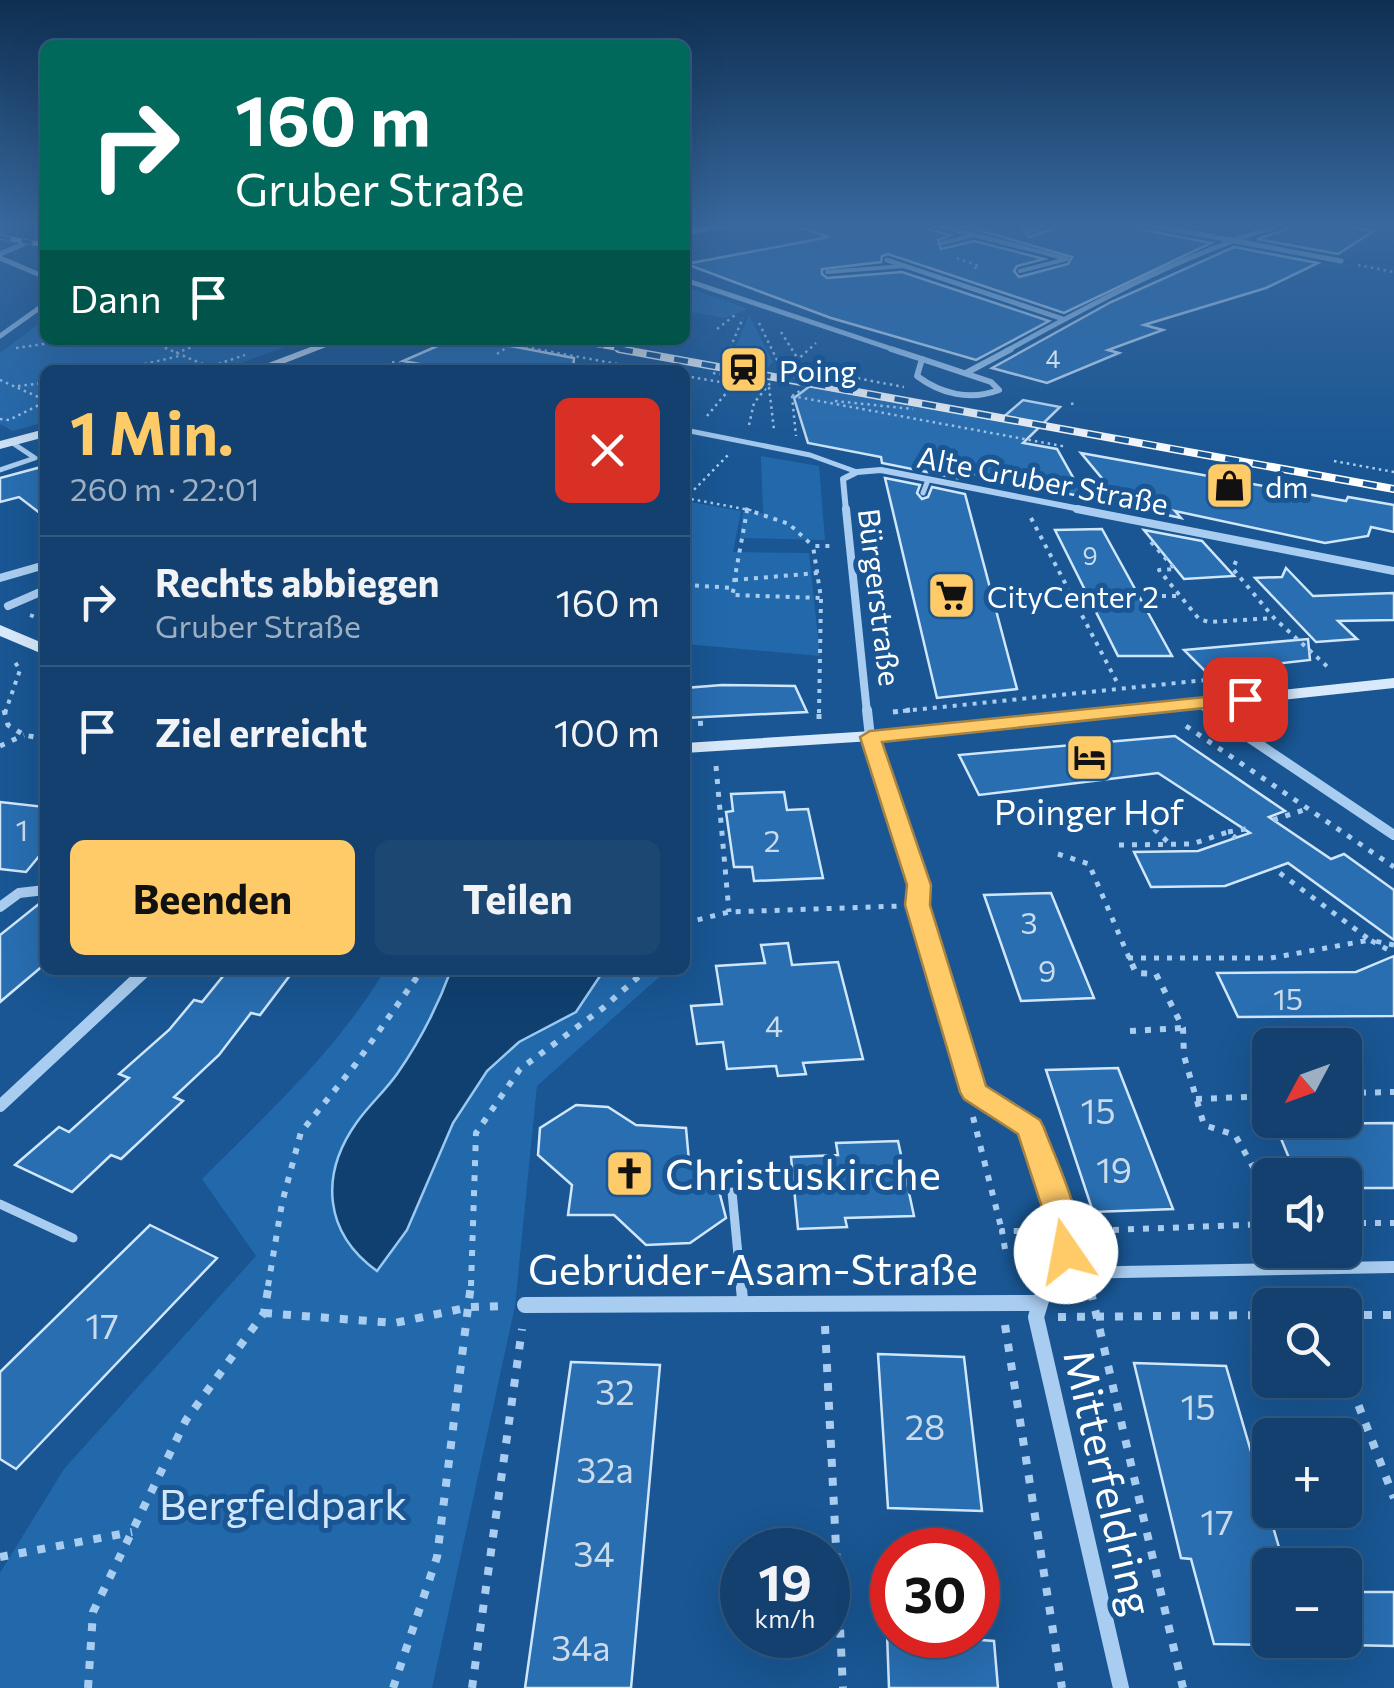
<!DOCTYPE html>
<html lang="de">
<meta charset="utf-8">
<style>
body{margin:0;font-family:Commissioner,sans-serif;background:#1c4773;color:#f1f3f6;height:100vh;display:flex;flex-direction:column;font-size:38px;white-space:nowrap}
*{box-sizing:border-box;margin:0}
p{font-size:32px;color:#9dafc2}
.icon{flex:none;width:55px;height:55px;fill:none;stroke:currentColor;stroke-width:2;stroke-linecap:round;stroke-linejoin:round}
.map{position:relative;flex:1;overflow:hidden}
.panel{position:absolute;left:40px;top:365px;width:650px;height:610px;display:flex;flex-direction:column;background:#13406e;border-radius:15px;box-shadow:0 10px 40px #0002,0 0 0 2px #325981}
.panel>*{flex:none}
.banner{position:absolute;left:40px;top:40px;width:650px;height:305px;border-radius:15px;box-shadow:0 10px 40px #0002,0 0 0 2px #325981;background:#00695c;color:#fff;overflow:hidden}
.needle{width:65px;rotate:229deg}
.tools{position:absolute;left:1252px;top:1028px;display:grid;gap:20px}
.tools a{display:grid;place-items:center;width:110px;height:110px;border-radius:15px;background:#13406e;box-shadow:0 10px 40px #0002,0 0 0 2px #325981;font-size:50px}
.speed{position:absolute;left:720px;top:1528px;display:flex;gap:20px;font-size:50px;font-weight:700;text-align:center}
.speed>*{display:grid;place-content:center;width:130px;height:130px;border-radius:50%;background:#13406e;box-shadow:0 10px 40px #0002,0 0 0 2px #325981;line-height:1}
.speed small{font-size:25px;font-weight:400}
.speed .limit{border:15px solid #d22;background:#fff;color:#111}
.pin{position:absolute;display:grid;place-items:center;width:85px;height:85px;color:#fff;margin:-42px;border-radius:20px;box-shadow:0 5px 15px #0006}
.me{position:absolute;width:110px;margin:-55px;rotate:348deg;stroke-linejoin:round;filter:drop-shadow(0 0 8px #0008)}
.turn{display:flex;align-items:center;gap:35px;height:210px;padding:0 30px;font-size:45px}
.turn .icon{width:130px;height:130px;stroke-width:2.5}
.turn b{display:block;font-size:70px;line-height:85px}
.then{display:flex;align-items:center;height:95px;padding:0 30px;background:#0003;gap:20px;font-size:38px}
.round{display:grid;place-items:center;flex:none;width:105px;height:105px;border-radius:15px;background:#1c4773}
.head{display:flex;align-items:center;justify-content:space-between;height:170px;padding:0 30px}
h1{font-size:60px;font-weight:700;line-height:75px;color:#ffca68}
.button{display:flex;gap:20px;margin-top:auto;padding:20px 30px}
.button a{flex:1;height:115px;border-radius:15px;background:#ffca68;color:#111;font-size:40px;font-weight:700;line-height:115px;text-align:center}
.button a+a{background:#1c4773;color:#f1f3f6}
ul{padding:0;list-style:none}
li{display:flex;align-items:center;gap:30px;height:130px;padding:0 30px;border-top:2px solid #325981}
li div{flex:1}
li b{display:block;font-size:38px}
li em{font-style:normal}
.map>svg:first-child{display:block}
.green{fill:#2269ac}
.water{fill:#104070;stroke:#9cc9f2;stroke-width:2.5}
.building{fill:#286eb1;stroke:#d0e6fb;stroke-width:2.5}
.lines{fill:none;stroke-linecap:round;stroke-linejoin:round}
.path-far4{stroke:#a9cdf0;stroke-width:2.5;stroke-dasharray:2.5 4;stroke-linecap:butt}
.path-far3{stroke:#a9cdf0;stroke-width:4;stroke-dasharray:4 6;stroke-linecap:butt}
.path-far2{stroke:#a9cdf0;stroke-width:5;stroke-dasharray:5 8;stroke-linecap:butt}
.path-far1{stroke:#a9cdf0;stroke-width:6;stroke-dasharray:6 9;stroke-linecap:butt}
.path{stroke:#a9cdf0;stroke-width:8;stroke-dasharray:8 11;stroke-linecap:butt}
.lane-far3{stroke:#a9cdf0;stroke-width:4}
.lane-far2{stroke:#a9cdf0;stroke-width:5}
.lane-far1{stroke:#a9cdf0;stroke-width:9}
.lane{stroke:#a9cdf0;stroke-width:11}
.street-far5{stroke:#a9cdf0;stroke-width:5}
.street-far4{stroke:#a9cdf0;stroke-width:6}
.street-far3{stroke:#a9cdf0;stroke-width:8}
.street-far2{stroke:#a9cdf0;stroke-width:10}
.street-far1{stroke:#a9cdf0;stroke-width:12}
.street{stroke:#a9cdf0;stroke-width:16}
.secondary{fill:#d7e9fb;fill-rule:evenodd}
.rail-far1-casing{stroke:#fff;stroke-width:5}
.rail-casing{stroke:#fff;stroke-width:8}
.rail-far1{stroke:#195693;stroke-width:4;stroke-dasharray:11;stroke-linecap:butt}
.rail{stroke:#195693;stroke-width:5;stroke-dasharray:14;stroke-linecap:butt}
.route{fill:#ffca68;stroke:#a68344;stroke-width:2.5}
.labels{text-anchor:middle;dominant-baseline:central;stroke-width:10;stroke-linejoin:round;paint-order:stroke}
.far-number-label{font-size:25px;fill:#c9dbec}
.far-poi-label{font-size:30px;fill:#fff;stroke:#195693;text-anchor:start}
.far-street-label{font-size:30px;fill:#fff;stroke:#195693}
.number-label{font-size:30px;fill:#c9dbec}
.poi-label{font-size:35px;fill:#fff;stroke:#195693}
.near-number-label{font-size:35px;fill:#c9dbec}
.near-poi-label{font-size:42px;fill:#fff;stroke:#195693;text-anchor:start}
.near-street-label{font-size:42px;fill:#fff;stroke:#195693}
.near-park-label{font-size:42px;fill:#d0e6fb;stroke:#195693}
</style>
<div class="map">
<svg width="1394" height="1688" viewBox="0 0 1394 1688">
<rect width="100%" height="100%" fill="#195693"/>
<!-- green -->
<g class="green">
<path d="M685 287 749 309 724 318 685 311Z"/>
<path d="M749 315 773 362 768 367 730 361Z"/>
<path d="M45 319V340H304L222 370H45V422L13 431 0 424V353Z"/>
<path d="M761 456 819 466 825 540 740 538 743 512 763 513Z"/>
<path d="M685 501 741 511 733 552 809 553 820 656 685 644Z"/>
<path d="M385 970H667L537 1086 515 1306 432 1688H0V1573L64 1469 256 1256 202 1179C268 1113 337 1050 385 970Z"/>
</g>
<!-- water -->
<path class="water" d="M451 970H604L576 1012 519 1042 487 1071 453 1123 407 1230 377 1271C324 1233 319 1175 357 1122 369 1105 385 1091 397 1074 420 1041 437 1008 451 970Z"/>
<!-- building -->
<g class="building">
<path d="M802 223H923L927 229 951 235 938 240 941 249 974 241 1044 259 1017 266 1014 271 1019 277 1068 264 1072 257 953 223H1033L1023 229 1029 237 1052 229 1056 223H1135L1140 229 1211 243 1064 313 888 254 882 256 881 262 822 269V274L827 278 902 272 1049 321 976 360 831 318 686 264 829 237 801 228Z"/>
<path d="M1292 223 1318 227 1328 223 1374 231 1338 254 1257 239 1288 229Z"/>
<path d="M1234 247 1318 263 1266 288 1144 325 1163 330 1108 350 1119 353 1047 383 992 368 1111 302Z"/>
<path d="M451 340H479L574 358 573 370H452L403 361Z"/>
<path d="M810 386 1000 420 1023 400 1060 407 1023 443 1057 449 1084 497 959 471 961 479 882 463 881 457 808 443 794 398Z"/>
<path d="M1081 453 1346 501 1348 497 1394 505V532L1371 527 1368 536 1325 543 1175 511 1181 518 1125 506Z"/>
<path d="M45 466V517L19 497 0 502V478Z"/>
<path d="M885 478 920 485 917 493 922 499 928 497 932 487 965 494 1017 689 937 698Z"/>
<path d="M1102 529 1172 656H1118L1055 530Z"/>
<path d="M1144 530 1202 541 1234 576 1184 579Z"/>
<path d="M1286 568 1313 596 1394 593V620L1338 621 1357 639 1316 642 1255 578 1282 577Z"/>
<path d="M1308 639 1310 660 1206 672 1184 650Z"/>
<path d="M722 685 795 686 807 712 685 718V688Z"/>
<path d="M1175 736 1285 811 1269 817 1331 859 1344 854 1394 890V940L1288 863 1225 886 1151 887 1134 852 1198 851 1250 833 1158 773 979 795 959 755Z"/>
<path d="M784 792 787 810 808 809 823 878 754 881 752 867H734L726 812 733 811 731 794Z"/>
<path d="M0 802 45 807V849L26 872 0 869Z"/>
<path d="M1051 893 1094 998 1021 1001 984 895Z"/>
<path d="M45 899V964L0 1002V935Z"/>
<path d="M788 943 792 965 838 962 863 1059 803 1063 806 1074 778 1076 776 1066 727 1069 723 1042 697 1044 691 1006 722 1004 716 966 765 963 761 945Z"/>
<path d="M1394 956V1016L1238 1017 1217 973 1356 972Z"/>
<path d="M228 970H294L260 1015 251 1013 219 1055 174 1097 183 1101 121 1159 111 1155 72 1192 15 1165 59 1127 69 1132 129 1078 119 1074 169 1030 194 1000 202 1002Z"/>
<path d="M1118 1068 1173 1209 1093 1212 1046 1070Z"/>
<path d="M576 1105 608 1107 636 1125 686 1128 689 1161 718 1187 726 1218 690 1243 646 1245 614 1215H568L572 1185 538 1155 540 1128Z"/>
<path d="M1394 1123V1188H1345V1175H1296L1275 1124Z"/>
<path d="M898 1141 914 1216 845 1218 847 1227 798 1229 791 1157 838 1155 836 1143Z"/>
<path d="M150 1225 217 1258 16 1469 0 1459V1372Z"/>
<path d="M878 1354 964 1357 982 1511 888 1508Z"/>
<path d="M571 1362 660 1365 631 1688H525Z"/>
<path d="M1134 1363 1226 1366 1283 1561H1270V1645L1214 1644 1191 1559 1181 1558Z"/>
<path d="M1345 1592H1394V1646L1345 1645Z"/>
<path d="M887 1633 994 1641 998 1688H889Z"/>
</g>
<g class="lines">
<!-- path-far4 -->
<g class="path-far4">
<path d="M957 258 979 266 974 269"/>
<path d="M1358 265 1394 272"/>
<path d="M759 323 778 362 818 368"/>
<path d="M717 329 735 315"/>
<path d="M781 332 798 359"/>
<path d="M147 340 207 366"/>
<path d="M267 340 279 343"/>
<path d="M487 340 650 370"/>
<path d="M16 348 72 340"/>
<path d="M176 353 211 340"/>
<path d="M497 354 509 346"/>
<path d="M725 360 743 318"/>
<path d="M392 362 429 370"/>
<path d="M119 370 179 356"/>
<path d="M200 370 245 355"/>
<path d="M539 370 550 364"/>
<path d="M786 370 816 343"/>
<path d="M713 373 769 383"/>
<path d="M809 375 813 370 904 387"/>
<path d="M685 376 726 383"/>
<path d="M0 380 45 400"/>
<path d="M18 386 45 383"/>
<path d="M769 387 774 430"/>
<path d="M792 396 1062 446 1059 449"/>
<path d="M792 396 796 436"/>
<path d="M792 396 803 389"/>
<path d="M835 401 913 409"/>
<path d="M1071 404 1076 403"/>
<path d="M707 416 733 385 727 383"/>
<path d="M0 419 9 420 45 402"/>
<path d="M749 425 754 403 771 382"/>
<path d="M1334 461 1394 472"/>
<path d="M685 498 755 511"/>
<path d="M685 499 729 454"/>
</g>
<!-- path-far3 -->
<g class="path-far3">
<path d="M745 509 789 524 813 546"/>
<path d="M1031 518 1119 686"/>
<path d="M1151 542 1175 569 1159 570 1199 619 1209 622 1274 618"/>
<path d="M1236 561 1233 569 1274 618 1330 669"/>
<path d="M871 570H890"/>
<path d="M734 580 818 573"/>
<path d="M734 582 747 511"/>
<path d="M685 585 734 588 732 595 821 598"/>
<path d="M1152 596H1178"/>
<path d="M30 615 45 621"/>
<path d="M893 712 1255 675"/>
<path d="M5 713 20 670 13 659"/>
<path d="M819 713 821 598 813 546H832"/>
</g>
<!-- path-far2 -->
<g class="path-far2">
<path d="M4 710 8 725 24 735 45 739"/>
<path d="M893 712 910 710"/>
<path d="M819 719V710"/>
<path d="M685 724 707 723"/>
<path d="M1186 726 1394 867"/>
<path d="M0 746 24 735"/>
<path d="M716 766 729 912"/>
<path d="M1273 820 1307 809"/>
<path d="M1154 829 1170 844"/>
<path d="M1228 832 1251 828"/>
<path d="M1119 845 1192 844 1228 832 1236 838"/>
<path d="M1058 854 1089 864 1133 967"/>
<path d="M685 923 729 912 901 906"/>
<path d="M1394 945 1370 940 1394 953"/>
<path d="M1128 958H1271L1370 940 1273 868"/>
</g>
<!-- path-far1 -->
<g class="path-far1">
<path d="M1132 964 1136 973 1156 974 1183 1028 1184 1056 1204 1125 1235 1135 1270 1197"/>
<path d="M1130 1031 1182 1028"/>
<path d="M1345 1093 1394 1092"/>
<path d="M1196 1099 1270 1096"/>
<path d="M973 1117 1002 1231"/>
<path d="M1345 1223H1394"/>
<path d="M1083 1231 1270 1224"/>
<path d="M1005 1249 1002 1231H1042"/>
<path d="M268 1286 282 1203 301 1132 355 1065 422 970"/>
<path d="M471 1286 476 1133 520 1069 603 1008 646 970"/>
</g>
<!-- path -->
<g class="path">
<path d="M1091 1292 1183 1688"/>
<path d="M264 1313 395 1323 470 1307 504 1306"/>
<path d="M1345 1315H1394"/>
<path d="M1058 1317 1270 1315"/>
<path d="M1005 1325 1062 1688"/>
<path d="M825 1326 843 1688"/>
<path d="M1345 1370 1394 1498"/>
<path d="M0 1557 132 1532"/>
<path d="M88 1688 93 1612 186 1420 264 1313 269 1284"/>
<path d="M393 1688 437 1557 471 1284"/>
<path d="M472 1688 522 1329"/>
</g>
<!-- lane-far3 -->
<g class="lane-far3">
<path d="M1251 223 1274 227"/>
<path d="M942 243 975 235"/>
<path d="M1020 271 1067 259 1021 247"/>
<path d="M827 272 904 266"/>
</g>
<!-- lane-far2 -->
<g class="lane-far2">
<path d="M685 430 810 455 857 472"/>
<path d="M0 470 35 458 11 442"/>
<path d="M923 493 928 480"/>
</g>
<!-- lane-far1 -->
<g class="lane-far1">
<path d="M732 1192 741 1286"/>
<path d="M0 1204 73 1238"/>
</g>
<!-- lane -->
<path class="lane" d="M741 1284 743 1304"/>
<!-- street-far5 -->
<g class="street-far5">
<path d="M929 223 1021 247"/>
<path d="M1141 223 1341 261"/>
<path d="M685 224 705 230"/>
<path d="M1029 231 1050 223"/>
<path d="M40 239 45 238"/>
<path d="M0 254 24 244"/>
<path d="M0 258 45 277"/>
<path d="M887 260 1063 319"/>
<path d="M685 280 898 351"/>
<path d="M0 336 45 304"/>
<path d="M1006 351C1096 302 1187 252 1286 223"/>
</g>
<!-- street-far4 -->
<g class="street-far4">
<path d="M891 349 922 359"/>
<path d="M922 359 991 382 999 390C970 401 941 394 917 376Z"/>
<path d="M323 370 352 366 378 370"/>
<path d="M966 373 1011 349"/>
<path d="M846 511 843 479 857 472 881 470 1090 511"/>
</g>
<!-- street-far3 -->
<g class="street-far3">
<path d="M846 509 867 713"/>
<path d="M1077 509 1394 571"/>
<path d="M0 578 45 565"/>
<path d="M8 606 45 590"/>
<path d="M1201 704 1211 713"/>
</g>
<!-- street-far2 -->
<g class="street-far2">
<path d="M867 710 870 737 919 885 917 905 936 967"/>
<path d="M1208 710 1394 835"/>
<path d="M0 907 19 893 45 890"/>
</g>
<!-- street-far1 -->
<g class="street-far1">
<path d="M935 964 974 1092 1030 1128 1065 1232 1067 1273"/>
<path d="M0 1106 146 970"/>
<path d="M1044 1286 1067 1273 1394 1267"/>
</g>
<!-- street -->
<g class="street">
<path d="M1046 1284 1036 1317 1121 1688"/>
<path d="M525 1305 1037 1303"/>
</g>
<!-- secondary -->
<g class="secondary">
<path d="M734 223H756L685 235V229Z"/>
<path d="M329 340H344L267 370H250Z"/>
<path d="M45 429V437L0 449V441Z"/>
<path d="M0 625 45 644V655L0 636Z"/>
<path d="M1394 678V688L935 737 685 753V743L935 727Z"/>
</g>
<defs>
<g id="rail-far1">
<path d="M0 237 45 245"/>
<path d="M571 340 632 351"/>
</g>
<path id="rail" d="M619 349 1394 489"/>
</defs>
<!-- rail-far1 casing -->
<use href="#rail-far1" class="rail-far1-casing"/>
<!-- rail casing -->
<use href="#rail" class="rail-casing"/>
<!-- rail-far1 -->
<use href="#rail-far1" class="rail-far1"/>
<!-- rail -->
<use href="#rail" class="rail"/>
</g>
<!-- sky -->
<linearGradient id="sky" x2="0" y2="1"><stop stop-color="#0e2f51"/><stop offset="0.49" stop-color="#38689e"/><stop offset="1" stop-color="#38689e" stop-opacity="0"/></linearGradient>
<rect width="1394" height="459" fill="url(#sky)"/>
<!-- route -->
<path class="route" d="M1245 693 1252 695V703L882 742 931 885 930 905 986 1086 1040 1120 1044 1128C1055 1158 1092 1234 1077 1261L1066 1265 1055 1261 1050 1232 1018 1134 964 1099 960 1092 905 905 907 885 860 737 870 731Z"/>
<!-- icons -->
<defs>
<symbol id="station-square" viewBox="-11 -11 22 22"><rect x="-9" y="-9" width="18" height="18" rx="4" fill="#ffca68" stroke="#195693"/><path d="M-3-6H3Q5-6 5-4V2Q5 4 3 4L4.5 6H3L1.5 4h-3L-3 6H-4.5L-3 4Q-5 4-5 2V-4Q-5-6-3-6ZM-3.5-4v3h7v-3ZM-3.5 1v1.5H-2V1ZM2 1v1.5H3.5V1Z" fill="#111"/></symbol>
<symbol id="shop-square" viewBox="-11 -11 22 22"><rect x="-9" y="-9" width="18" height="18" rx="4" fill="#ffca68" stroke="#195693"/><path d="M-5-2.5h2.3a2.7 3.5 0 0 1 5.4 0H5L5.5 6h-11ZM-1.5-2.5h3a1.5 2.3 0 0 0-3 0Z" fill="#111"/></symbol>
<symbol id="supermarket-square" viewBox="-11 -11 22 22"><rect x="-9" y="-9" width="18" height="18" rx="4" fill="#ffca68" stroke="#195693"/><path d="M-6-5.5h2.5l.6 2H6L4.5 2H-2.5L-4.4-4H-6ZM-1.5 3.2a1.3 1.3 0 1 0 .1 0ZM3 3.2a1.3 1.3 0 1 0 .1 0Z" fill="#111"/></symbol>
<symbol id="hotel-square" viewBox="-11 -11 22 22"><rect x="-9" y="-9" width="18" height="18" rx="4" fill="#ffca68" stroke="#195693"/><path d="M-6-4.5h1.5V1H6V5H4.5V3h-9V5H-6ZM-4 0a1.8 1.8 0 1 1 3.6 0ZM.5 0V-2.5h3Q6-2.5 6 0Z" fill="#111"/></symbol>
<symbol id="church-square" viewBox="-11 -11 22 22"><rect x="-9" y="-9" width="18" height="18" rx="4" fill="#ffca68" stroke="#195693"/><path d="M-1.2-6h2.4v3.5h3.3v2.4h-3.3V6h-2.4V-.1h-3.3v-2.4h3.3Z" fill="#111"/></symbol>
</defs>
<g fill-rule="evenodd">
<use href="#station-square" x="716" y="342" width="55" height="55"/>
<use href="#shop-square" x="1202" y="458" width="55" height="55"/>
<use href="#supermarket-square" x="924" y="568" width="55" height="55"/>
<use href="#hotel-square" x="1062" y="730" width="55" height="55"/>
<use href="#church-square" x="602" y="1146" width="55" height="55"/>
</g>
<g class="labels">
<!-- far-number labels -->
<g class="far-number-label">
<text x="1053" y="358">4</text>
<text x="1090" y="555">9</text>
</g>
<!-- far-poi labels -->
<g class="far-poi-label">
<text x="779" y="369">Poing</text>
<text x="1265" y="485">dm</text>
<text x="987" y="595">CityCenter 2</text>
</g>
<!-- far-street labels -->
<g class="far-street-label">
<text transform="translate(1043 479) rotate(11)">Alte Gruber Straße</text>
<text transform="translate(881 597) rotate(83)">Bürgerstraße</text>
</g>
<!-- number labels -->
<g class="number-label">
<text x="22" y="828">1</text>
<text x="772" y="839">2</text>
<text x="1029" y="921">3</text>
<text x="1047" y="969">9</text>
<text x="1288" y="997">15</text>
<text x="774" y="1024">4</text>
</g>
<!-- poi labels -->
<g class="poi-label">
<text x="1089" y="810">Poinger Hof</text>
</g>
<!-- near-number labels -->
<g class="near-number-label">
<text x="1098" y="1109">15</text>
<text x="1114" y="1168">19</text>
<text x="102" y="1324">17</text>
<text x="615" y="1390">32</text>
<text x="1198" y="1405">15</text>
<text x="925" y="1425">28</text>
<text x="605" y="1468">32a</text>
<text x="1217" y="1520">17</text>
<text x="594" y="1552">34</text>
<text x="581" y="1646">34a</text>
</g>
<!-- near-poi labels -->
<g class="near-poi-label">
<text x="665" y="1173">Christuskirche</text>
</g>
<!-- near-street labels -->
<g class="near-street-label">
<text x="753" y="1268">Gebrüder-Asam-Straße</text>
<text transform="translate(1110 1482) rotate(77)">Mitterfeldring</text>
</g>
<!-- near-park labels -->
<g class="near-park-label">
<text x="283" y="1503">Bergfeldpark</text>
</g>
</g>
</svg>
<div class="tools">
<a><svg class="needle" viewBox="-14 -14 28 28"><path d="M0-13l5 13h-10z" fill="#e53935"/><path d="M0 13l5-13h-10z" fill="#9dafc2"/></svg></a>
<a><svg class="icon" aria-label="sound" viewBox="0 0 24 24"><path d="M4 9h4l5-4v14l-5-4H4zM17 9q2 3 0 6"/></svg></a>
<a><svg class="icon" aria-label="search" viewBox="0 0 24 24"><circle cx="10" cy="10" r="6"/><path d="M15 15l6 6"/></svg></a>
<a>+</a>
<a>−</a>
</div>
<div class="speed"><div>19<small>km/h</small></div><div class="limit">30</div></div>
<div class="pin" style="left:1245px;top:699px;background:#d93025"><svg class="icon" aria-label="arrive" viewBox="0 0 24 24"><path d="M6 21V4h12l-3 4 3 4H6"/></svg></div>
<svg class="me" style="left:1066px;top:1252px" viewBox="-20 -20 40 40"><circle r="19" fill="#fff"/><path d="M0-13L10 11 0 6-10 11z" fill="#ffca68"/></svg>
<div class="banner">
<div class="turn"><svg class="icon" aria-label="right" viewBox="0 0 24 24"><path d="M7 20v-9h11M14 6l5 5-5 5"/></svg><div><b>160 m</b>Gruber Straße</div></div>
<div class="then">Dann<svg class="icon" aria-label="arrive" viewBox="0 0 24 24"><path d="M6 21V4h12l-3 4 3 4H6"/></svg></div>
</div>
<section class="panel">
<div class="head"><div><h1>1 Min.</h1><p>260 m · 22:01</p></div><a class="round" style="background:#d93025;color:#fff"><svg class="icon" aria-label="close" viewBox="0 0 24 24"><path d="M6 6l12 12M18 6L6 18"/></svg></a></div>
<ul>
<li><svg class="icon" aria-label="right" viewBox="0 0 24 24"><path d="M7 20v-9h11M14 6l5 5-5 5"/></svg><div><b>Rechts abbiegen</b><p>Gruber Straße</p></div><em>160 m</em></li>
<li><svg class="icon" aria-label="arrive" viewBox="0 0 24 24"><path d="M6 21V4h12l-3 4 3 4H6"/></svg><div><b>Ziel erreicht</b></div><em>100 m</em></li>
</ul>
<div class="button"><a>Beenden</a><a>Teilen</a></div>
</section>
</div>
